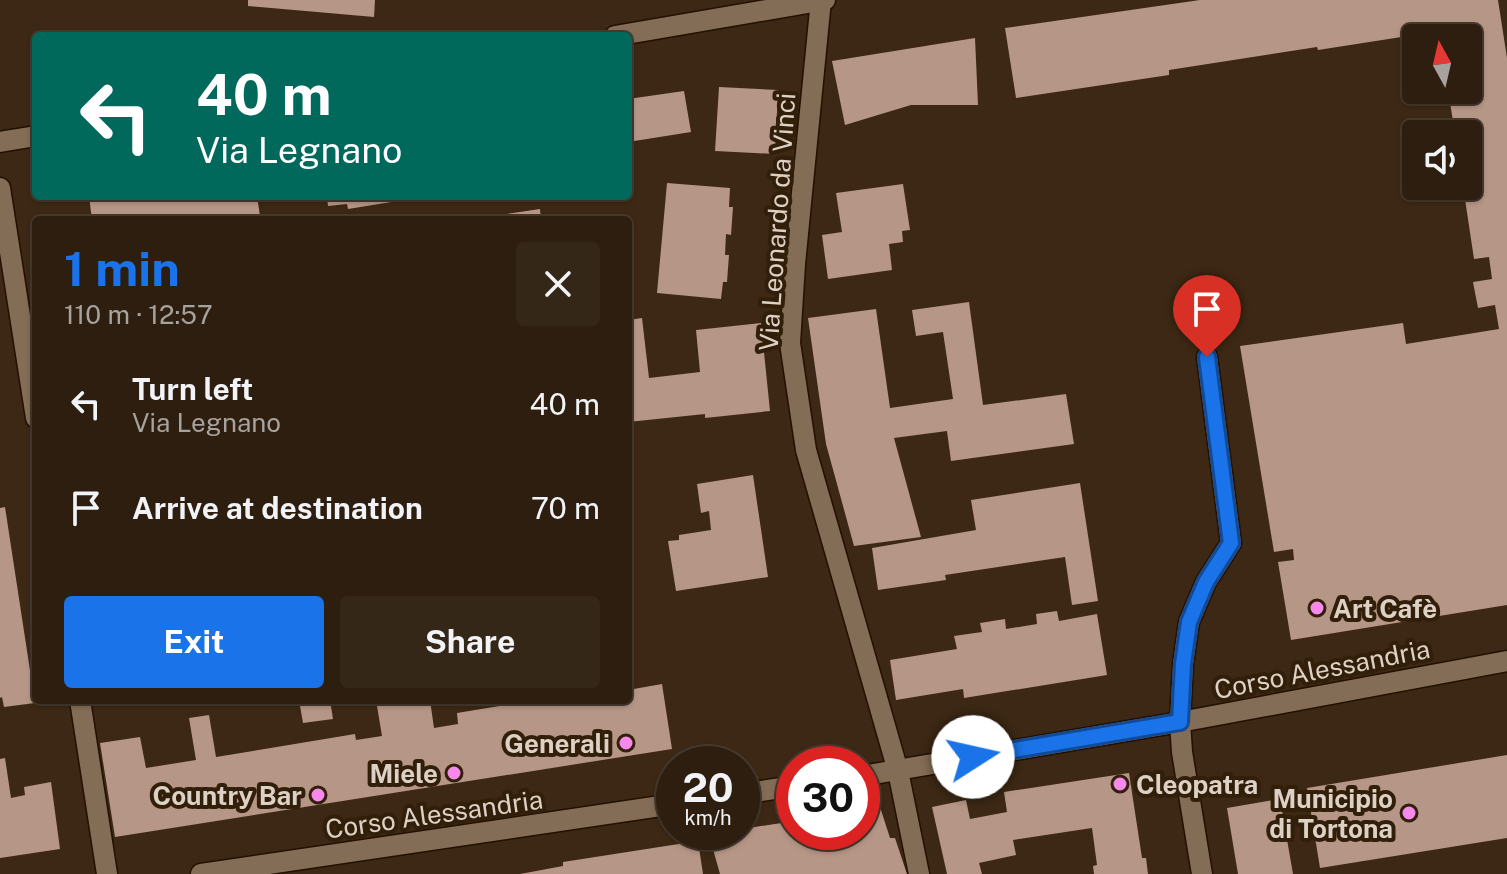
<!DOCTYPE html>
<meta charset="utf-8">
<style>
body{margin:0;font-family:"Public Sans",sans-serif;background:#352718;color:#f1f3f6;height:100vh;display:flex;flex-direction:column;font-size:30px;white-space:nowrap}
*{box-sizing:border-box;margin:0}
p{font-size:26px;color:#a7a29e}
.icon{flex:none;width:44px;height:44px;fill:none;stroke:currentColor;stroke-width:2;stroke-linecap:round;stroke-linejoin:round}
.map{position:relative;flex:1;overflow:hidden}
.sheet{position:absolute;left:32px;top:216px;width:600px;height:488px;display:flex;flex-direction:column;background:#2d1e0f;border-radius:8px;box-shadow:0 2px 6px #0004,0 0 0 2px #483c2f}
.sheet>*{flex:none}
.guide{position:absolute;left:32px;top:32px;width:600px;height:168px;border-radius:8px;box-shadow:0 2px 6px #0004,0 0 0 2px #483c2f;background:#00695c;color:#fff;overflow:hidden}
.needle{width:52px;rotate:352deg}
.tools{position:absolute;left:1402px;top:24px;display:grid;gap:16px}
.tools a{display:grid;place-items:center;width:80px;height:80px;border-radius:8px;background:#2d1e0f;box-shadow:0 2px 6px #0004,0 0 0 2px #483c2f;font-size:40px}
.speed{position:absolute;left:656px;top:746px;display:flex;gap:16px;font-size:40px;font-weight:700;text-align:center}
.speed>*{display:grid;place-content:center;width:104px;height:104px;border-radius:50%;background:#2d1e0f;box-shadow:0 2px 6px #0004,0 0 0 2px #483c2f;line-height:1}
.speed small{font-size:20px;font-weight:400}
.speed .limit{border:12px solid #d22;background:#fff;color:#111}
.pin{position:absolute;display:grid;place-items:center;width:68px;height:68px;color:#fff;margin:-82px -34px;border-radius:50% 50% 50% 0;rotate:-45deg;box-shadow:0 0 8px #0007}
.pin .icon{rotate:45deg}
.me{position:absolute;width:88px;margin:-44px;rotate:80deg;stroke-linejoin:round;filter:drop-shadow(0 0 6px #0008)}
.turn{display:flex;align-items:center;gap:28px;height:168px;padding:0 32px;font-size:36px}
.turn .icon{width:104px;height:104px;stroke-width:2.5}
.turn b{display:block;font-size:56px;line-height:68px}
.round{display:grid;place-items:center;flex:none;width:84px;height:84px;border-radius:8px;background:#352718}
.overview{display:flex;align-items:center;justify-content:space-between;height:136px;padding:0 32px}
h1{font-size:48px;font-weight:700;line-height:60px;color:#1a73e8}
.action{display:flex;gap:16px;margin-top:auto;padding:16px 32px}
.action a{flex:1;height:92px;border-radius:8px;background:#1a73e8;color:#fff;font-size:32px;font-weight:700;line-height:92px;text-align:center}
.action a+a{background:#352718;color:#f1f3f6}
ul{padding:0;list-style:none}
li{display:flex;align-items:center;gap:24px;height:104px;padding:0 32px}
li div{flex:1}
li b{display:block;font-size:30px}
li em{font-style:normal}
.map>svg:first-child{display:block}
.building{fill:#b69687}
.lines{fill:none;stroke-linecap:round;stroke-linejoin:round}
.minor-casing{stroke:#231000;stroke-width:23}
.minor{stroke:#846d56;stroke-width:20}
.route-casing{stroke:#114b97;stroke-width:20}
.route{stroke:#1a73e8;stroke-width:14}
.poi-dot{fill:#f788ec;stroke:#321f0a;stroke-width:3}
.labels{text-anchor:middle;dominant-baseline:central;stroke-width:8;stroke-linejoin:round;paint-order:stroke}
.street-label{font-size:26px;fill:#ddd0c4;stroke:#321f0a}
.poi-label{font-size:26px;font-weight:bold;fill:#ddd0c4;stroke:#321f0a;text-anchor:end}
</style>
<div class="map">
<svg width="1507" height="874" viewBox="0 0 1507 874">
<rect width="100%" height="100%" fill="#3c2814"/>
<!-- building -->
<g class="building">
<path d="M248 0H375L374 17 248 6Z"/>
<path d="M1200 0H1498L1507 58V605L1291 640 1278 562 1294 560 1293 549 1274 552 1240 346 1403 323 1406 344 1499 329 1495 305 1478 308 1473 282 1492 279 1489 257 1474 259 1463 186H1468V134H1455L1448 90H1468V38H1441L1440 31 1318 50 1317 47 1169 70V75L1016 98 1005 28Z"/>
<path d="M975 38 978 105H911L845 125 832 61Z"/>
<path d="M719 87 778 90 775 154 715 151Z"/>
<path d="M684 91 691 132 628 142V99Z"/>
<path d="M667 183 730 188 729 207H733L731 235 726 234 725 255H729L727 282H723L721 299 657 293Z"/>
<path d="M903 184 910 230 902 231 903 242 889 244 892 270 828 279 822 235 842 232 836 193Z"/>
<path d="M89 196H257L260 216 236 220H92Z"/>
<path d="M327 196H409L410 199 348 209 347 204 328 206Z"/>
<path d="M540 209 541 220H480V218Z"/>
<path d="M969 302 983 405 1066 394 1074 444 951 461 947 431 894 438 921 537 854 546 826 444 808 318 876 309 890 408 953 399 943 332 916 336 912 310Z"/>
<path d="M642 318 649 378 700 372 696 330 761 323 770 411 705 418V414L628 422V320Z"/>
<path d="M753 475 768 577 676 591 668 541 679 540V535L711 530 709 511 701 513 697 484Z"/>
<path d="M1080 483 1098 601 1072 605 1065 557 945 575 946 580 878 590 872 548 976 530 971 500Z"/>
<path d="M5 507 35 703 4 707 2 697 0 698V508Z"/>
<path d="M1057 611 1059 621 1097 614 1107 675 964 698 963 689 896 700 890 660 957 649 954 636 982 632 980 623 1005 619 1006 629 1037 624 1036 614Z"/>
<path d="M662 684 672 749 115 837 100 743 140 737 146 768 196 760 189 718 209 715 216 757 355 734 356 740 382 736 376 700H430L434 728 458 724 457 713 535 700H628V690Z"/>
<path d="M299 700H330L333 719 303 723Z"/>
<path d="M1507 755V838L1320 868 1307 788Z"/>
<path d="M5 758 11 798 25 795 24 787 51 782 60 849 0 858V759Z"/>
<path d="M1129 773 1142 858H1146L1148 874H1094L1093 866 1097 865 1092 828 1013 840 1016 855 979 863 982 874H947L932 807 966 800 970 819 1007 812 1004 792Z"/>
<path d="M1280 799 1293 874H1238L1227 808Z"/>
<path d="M880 807 890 838H895L907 874H720L709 835 742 832V829L794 821V832H862V810Z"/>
<path d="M698 841 703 874H520L563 866V862Z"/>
</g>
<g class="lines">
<defs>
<g id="minor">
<path d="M821 0 795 264 790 343 806 450 898 771 919 874"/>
<path d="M615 36 825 0"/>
<path d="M0 142 36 136"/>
<path d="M0 188 36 418"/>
<path d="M80 700 107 874"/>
<path d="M862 776 1180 722 1507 661"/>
<path d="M742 794 794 786"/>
<path d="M201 874 674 804"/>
<path d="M1202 874 1182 752 1180 722 1183 664 1189 622 1206 582 1231 543 1207 357"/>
</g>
</defs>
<!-- minor casing -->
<use href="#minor" class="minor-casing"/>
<!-- minor -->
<use href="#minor" class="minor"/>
</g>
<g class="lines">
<defs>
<path id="route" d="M973 757 1180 722 1183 664 1189 622 1206 582 1231 543 1207 357"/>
</defs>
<!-- route casing -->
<use href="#route" class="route-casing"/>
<!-- route -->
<use href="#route" class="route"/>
</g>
<!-- markers -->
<g class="poi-dot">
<circle cx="1317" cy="608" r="8"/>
<circle cx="626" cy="743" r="8"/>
<circle cx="454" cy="773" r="8"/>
<circle cx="1120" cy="784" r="8"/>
<circle cx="318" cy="795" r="8"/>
<circle cx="1409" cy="813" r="8"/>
</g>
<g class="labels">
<!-- street labels -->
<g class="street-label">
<text transform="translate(777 222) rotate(-86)">Via Leonardo da Vinci</text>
<text transform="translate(1322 669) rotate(-11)">Corso Alessandria</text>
<text transform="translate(434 814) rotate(-8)">Corso Alessandria</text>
</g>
<!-- poi labels -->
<g class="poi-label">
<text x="1333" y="608" text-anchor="start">Art Cafè</text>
<text x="610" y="743">Generali</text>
<text x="438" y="773">Miele</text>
<text x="1136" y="784" text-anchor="start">Cleopatra</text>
<text x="302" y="795">Country Bar</text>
<text x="1393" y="798">Municipio<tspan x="1393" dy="30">di Tortona</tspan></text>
</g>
</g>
</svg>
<div class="tools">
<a><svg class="needle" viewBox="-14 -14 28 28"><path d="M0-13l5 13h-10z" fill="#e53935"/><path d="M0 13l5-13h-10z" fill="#a7a29e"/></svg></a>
<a><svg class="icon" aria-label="sound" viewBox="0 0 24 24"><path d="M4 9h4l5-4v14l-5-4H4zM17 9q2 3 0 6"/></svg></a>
</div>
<div class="speed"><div>20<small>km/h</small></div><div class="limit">30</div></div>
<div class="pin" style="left:1207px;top:357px;background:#d93025"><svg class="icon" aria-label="arrive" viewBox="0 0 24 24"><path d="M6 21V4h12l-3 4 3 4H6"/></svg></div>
<svg class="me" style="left:973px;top:757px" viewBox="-20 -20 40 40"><circle r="19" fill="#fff"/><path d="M0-13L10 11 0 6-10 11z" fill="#1a73e8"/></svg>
<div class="guide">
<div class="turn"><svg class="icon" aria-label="left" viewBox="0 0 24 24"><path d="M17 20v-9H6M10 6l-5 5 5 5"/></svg><div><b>40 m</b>Via Legnano</div></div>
</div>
<section class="sheet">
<div class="overview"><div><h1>1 min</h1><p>110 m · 12:57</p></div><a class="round"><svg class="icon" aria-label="close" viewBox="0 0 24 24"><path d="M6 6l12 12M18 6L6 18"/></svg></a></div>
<ul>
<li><svg class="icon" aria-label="left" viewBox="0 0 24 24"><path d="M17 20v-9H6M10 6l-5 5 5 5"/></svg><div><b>Turn left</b><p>Via Legnano</p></div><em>40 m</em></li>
<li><svg class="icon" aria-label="arrive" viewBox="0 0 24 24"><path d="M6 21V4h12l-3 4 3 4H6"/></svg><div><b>Arrive at destination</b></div><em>70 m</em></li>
</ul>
<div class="action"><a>Exit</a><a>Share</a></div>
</section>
</div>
